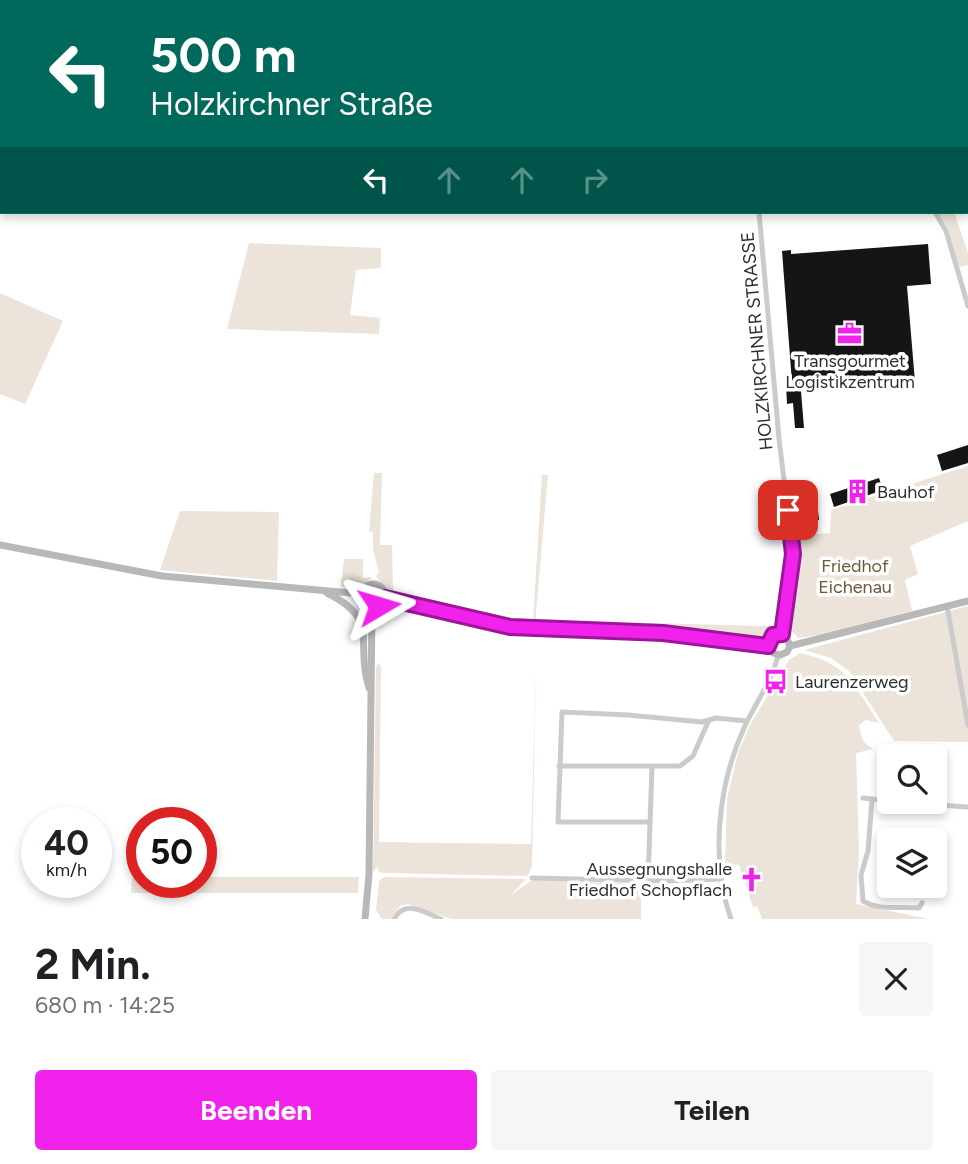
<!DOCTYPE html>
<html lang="de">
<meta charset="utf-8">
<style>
body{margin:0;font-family:Figtree,sans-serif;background:#f6f6f6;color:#202124;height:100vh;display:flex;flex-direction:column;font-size:26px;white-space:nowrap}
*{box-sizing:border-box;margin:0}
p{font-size:23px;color:#757577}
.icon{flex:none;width:38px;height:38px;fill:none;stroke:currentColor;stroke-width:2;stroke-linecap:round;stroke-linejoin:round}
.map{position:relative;height:919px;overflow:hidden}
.details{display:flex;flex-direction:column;background:#fff;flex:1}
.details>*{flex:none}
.hud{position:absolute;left:0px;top:0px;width:970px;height:214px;box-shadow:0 4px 10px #0003;background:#00695c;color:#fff;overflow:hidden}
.fabs{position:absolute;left:877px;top:744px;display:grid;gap:14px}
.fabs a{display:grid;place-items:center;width:70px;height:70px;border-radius:7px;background:#fff;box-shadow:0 4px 10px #0003;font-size:35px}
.speed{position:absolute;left:21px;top:807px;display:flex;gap:14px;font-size:35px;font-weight:700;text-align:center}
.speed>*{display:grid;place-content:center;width:91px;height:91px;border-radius:50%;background:#fff;box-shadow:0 4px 10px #0003;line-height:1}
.speed small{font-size:18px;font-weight:400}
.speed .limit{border:10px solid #d22;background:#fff;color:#111}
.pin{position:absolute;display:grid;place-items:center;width:60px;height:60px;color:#fff;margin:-30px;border-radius:14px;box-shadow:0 4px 10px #0006}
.me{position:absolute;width:77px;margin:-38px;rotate:83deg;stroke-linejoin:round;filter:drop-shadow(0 0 5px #0008)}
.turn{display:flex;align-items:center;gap:24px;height:147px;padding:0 35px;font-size:32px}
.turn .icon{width:91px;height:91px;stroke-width:2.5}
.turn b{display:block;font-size:49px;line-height:60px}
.lanes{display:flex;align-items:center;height:66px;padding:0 35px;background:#0003;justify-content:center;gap:35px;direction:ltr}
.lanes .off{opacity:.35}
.round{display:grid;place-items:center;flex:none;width:74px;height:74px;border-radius:7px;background:#f6f6f6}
.headline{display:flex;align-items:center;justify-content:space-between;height:119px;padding:0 35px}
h1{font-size:42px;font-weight:700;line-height:52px}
.cta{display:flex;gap:14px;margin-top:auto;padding:14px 35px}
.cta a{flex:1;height:80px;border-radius:7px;background:#f222ed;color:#fff;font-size:28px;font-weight:700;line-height:80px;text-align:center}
.cta a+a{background:#f6f6f6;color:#202124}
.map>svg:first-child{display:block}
.green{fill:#ece4da}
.building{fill:#151515}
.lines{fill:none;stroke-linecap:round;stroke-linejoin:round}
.street{stroke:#cbcbcb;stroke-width:5}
.secondary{stroke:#b8b8b8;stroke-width:7}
.primary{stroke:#a6a6a6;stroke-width:8}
.route-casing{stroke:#9d169a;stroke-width:18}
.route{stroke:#f222ed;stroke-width:12}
.labels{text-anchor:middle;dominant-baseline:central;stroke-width:7;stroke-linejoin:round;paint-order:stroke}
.street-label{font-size:18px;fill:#2e2e2e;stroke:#fff}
.poi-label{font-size:18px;fill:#2e2e2e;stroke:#fff;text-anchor:start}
.park-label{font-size:18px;fill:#6d5938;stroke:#fff}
</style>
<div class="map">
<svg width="968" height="919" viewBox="0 0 968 919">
<rect width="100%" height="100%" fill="#fff"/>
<!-- green -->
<g class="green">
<path d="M938 212H954L968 253V265L959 267 947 227Z"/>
<path d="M249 243 381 248V268L356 270 350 315 380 318 379 334 227 329Z"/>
<path d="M0 293 63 321 25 404 0 394Z"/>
<path d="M968 466V521L910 546 918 574 905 580 912 611 828 634 798 638 792 631 795 536 830 533 831 510Z"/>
<path d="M374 473H382L380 545H392L393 591C406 597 524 625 533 621L542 475H548L535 625 501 622 411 597C396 599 384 589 376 576L379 573 373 549V532L369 531Z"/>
<path d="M180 511 279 512 277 581 160 570Z"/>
<path d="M344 559H363V578L371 577V579L354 588 341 586Z"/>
<path d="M968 606V742L894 741 849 671 831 658 804 650Z"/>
<path d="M539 620 763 626 777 625 766 637 758 640 675 630 540 626Z"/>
<path d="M800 653C847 663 854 685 879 723L866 720 859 725C860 736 863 744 874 749L856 753 859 850 856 904 929 919H762L757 906 753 907 739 865 725 863 727 799 738 753 750 725 789 660Z"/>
<path d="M378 663 381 666 379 842 531 844 536 667 532 865 528 876 384 873 379 872 377 867 373 872 376 668Z"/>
<path d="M201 877H359L358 893H131L132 878H142V882H201Z"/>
<path d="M384 877 526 879 510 896 532 880 641 884V919H451L408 904 400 906 390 919H382L376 910 379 881Z"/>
</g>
<!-- building -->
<g class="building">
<path d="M928 244 931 284 907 286 915 382 801 391 804 428H795L793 403 787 404 786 384 792 383 782 251 791 250V254Z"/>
<path d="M968 445V463L942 471 937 455Z"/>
<path d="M879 478 883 490 834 507 830 494Z"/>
<path d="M816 492 819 520 804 522 802 493Z"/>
</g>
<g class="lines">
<!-- street -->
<g class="street">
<path d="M682 0 683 2"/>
<path d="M796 0 797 2"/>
<path d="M915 0 916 2"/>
<path d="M829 2 836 0"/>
<path d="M759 212 779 439 793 554 782 633"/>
<path d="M935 212 946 231 968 306"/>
<path d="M947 606 968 725"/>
<path d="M936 747 941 805"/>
<path d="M898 753 899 756"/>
<path d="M559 766H680L693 756 709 720"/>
<path d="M863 798 889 801"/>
<path d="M872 799 868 851 861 875 863 901C880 911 899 906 919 908L922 903"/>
<path d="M896 802 968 807"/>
<path d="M650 822H558L562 712 628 715 702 722 716 718 747 721"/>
<path d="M532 878 667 881 720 879"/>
<path d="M648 881 652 767"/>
<path d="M394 919C405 899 425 912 441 919"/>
<path d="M731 919C710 860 718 785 744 728 755 703 772 682 778 655"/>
</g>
<!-- secondary -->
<g class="secondary">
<path d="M0 545 162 576 362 594"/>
<circle cx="373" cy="596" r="12"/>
<path d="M327 593C382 620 354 642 369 688"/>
<path d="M385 598 510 627 663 633 768 646"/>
<path d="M768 646 770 637 780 633 786 636 790 646"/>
<path d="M768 646 773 653 780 655 787 652 790 646"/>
<path d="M790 646 968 601"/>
<path d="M365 919 369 874 372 608"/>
</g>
<!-- primary -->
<g class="primary">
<path d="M29 2 30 0"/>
<path d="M0 48 2 46"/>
</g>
</g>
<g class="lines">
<defs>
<path id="route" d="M379 606 385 598 510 627 663 633 768 646 773 635 782 634 793 554 788 510"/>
</defs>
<!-- route casing -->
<use href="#route" class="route-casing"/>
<!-- route -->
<use href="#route" class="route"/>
</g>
<!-- icons -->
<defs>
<symbol id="office-bare" viewBox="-9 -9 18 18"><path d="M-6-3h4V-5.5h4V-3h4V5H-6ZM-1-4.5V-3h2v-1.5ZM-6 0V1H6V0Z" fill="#f222ed" stroke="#fff" stroke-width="2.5" paint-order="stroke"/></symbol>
<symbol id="building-bare" viewBox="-9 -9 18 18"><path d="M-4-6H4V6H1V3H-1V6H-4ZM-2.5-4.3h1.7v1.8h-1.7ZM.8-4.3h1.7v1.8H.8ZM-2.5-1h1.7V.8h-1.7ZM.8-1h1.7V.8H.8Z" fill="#f222ed" stroke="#fff" stroke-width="2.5" paint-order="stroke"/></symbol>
<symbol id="bus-bare" viewBox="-9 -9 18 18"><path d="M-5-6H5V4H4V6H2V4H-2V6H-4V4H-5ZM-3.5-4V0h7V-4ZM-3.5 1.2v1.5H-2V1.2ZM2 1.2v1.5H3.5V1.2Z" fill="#f222ed" stroke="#fff" stroke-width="2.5" paint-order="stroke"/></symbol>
<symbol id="church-bare" viewBox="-9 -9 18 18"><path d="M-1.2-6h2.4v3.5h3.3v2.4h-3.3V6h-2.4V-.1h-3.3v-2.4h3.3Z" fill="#f222ed" stroke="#fff" stroke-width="2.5" paint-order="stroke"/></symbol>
</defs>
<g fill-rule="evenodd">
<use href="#office-bare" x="832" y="316" width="35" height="35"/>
<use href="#building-bare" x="840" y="474" width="35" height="35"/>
<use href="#bus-bare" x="758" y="664" width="35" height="35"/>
<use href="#church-bare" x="734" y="862" width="35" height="35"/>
</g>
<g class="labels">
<!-- street labels -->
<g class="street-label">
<text transform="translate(757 341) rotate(-95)">HOLZKIRCHNER STRASSE</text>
</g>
<!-- poi labels -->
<g class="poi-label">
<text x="850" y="361" text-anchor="middle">Transgourmet<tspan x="850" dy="21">Logistikzentrum</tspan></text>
<text x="877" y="492">Bauhof</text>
<text x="795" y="682">Laurenzerweg</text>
<text x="732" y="869" text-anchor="end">Aussegnungshalle<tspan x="732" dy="21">Friedhof Schopflach</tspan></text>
</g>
<!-- park labels -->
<g class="park-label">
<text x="855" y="566">Friedhof<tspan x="855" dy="21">Eichenau</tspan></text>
</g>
</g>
</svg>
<div class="fabs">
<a><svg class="icon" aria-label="search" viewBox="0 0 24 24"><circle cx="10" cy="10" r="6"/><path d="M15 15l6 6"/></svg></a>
<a><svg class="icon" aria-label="layers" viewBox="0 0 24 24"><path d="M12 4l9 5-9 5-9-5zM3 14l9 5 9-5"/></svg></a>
</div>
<div class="speed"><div>40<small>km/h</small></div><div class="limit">50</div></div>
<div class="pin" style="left:788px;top:510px;background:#d93025"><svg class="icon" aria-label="arrive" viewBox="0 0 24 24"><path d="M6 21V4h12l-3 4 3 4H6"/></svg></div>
<svg class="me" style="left:379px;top:606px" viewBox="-20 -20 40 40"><path d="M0-17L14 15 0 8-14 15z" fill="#f222ed" stroke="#fff" stroke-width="4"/></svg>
<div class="hud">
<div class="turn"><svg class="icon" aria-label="left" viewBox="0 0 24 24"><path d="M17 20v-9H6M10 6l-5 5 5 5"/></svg><div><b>500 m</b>Holzkirchner Straße</div></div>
<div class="lanes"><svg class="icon" aria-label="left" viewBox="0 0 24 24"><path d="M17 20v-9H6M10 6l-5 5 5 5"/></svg><svg class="icon off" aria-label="ahead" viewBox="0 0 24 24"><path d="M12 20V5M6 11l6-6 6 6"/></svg><svg class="icon off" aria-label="ahead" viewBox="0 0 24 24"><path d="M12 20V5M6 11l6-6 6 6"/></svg><svg class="icon off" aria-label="right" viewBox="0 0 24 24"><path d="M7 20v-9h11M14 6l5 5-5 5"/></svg></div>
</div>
</div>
<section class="details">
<div class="headline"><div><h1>2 Min.</h1><p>680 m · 14:25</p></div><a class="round"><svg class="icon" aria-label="close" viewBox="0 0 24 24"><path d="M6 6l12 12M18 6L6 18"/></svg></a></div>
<div class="cta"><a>Beenden</a><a>Teilen</a></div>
</section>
